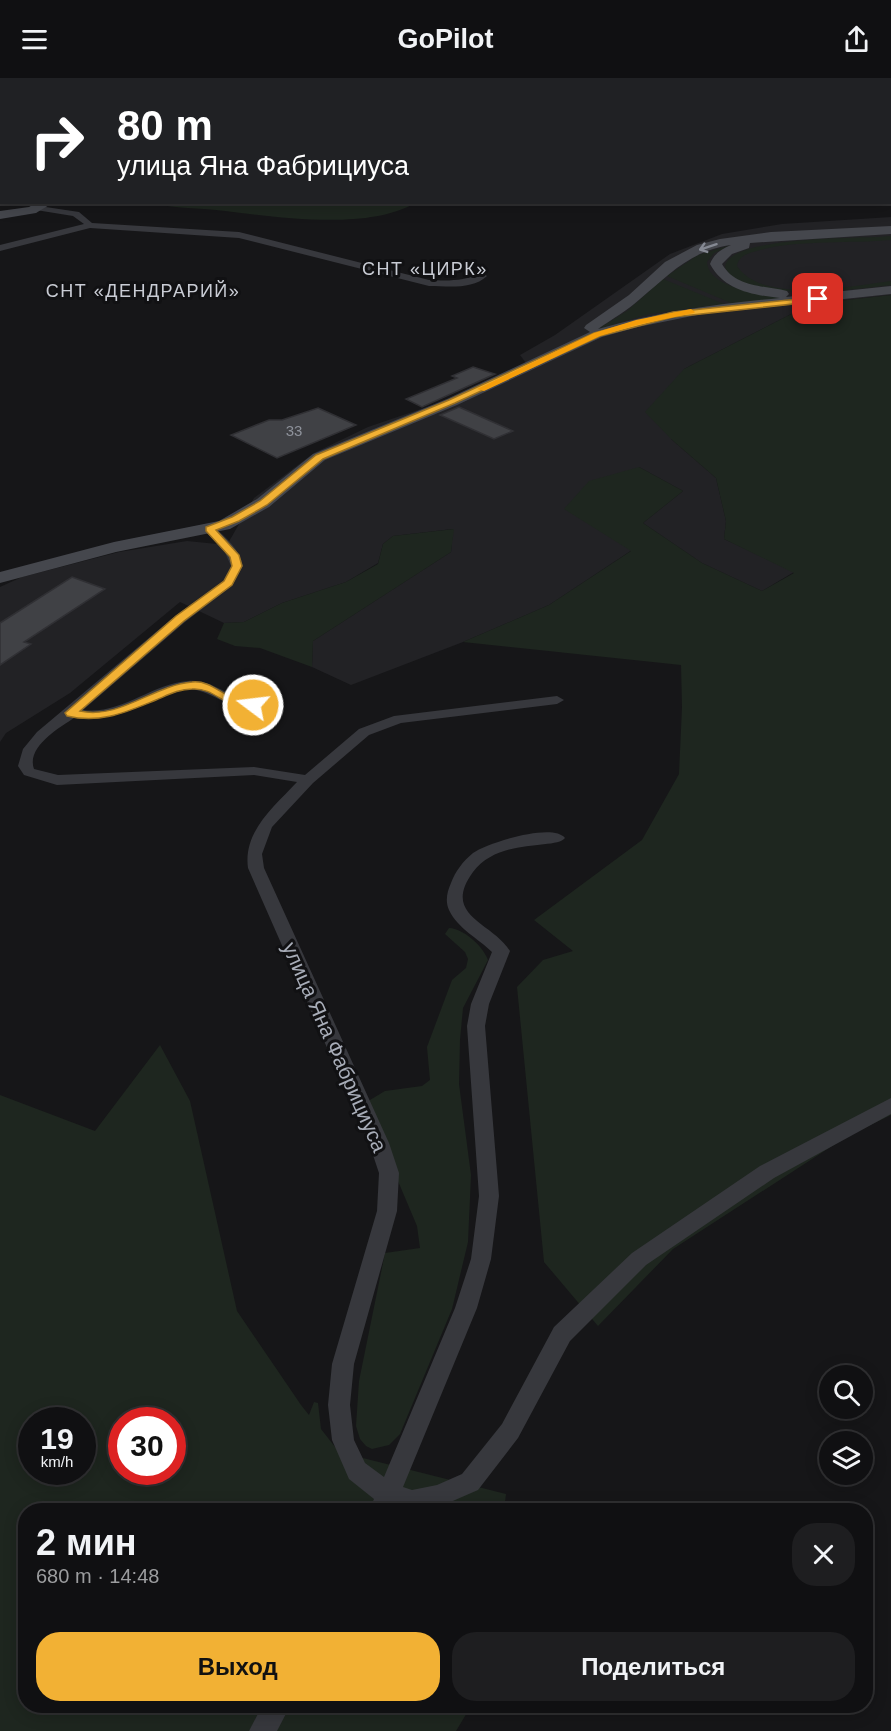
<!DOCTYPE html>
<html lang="ru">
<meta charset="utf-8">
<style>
body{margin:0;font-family:Helvetica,sans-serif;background:#1e1e20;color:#f1f3f6;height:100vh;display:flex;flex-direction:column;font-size:22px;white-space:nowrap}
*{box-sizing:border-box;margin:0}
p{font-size:20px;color:#9c9d9f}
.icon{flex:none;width:33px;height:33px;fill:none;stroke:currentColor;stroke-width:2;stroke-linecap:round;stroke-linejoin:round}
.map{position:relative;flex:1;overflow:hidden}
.sheet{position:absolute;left:18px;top:1425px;width:855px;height:210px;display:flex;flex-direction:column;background:#101012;border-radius:24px;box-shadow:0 3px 15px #0003,0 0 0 2px #303032}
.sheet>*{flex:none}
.top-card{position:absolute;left:0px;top:0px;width:891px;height:126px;box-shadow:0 3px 15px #0003,0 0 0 2px #303032;background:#202124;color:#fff;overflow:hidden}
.controls{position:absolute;left:819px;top:1287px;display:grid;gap:12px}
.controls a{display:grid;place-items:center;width:54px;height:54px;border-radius:50%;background:#101012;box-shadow:0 3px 15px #0003,0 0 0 2px #303032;font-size:30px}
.speed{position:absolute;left:18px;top:1329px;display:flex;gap:12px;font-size:30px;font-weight:700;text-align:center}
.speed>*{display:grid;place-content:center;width:78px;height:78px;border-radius:50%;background:#101012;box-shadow:0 3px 15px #0003,0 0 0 2px #303032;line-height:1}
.speed small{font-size:15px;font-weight:400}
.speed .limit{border:9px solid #d22;background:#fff;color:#111}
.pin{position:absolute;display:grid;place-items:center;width:51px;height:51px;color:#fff;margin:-26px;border-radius:12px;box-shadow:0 3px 9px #0006}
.me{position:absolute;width:66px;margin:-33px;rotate:285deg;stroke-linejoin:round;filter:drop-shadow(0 0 4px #0008)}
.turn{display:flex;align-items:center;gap:21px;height:126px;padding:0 18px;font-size:27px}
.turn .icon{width:78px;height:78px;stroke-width:2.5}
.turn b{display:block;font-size:42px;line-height:51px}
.round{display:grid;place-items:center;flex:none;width:63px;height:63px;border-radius:24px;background:#1e1e20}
.overview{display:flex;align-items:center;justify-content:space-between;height:102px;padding:0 18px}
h1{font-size:36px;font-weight:700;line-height:45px}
.cta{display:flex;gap:12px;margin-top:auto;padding:12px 18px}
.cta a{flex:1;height:69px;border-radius:24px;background:#f2b134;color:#111;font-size:24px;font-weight:700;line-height:69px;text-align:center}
.cta a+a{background:#1e1e20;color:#f1f3f6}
header{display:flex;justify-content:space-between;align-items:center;height:78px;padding:0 18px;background:#101012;font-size:27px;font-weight:700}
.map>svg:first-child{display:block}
.built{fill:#222225}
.green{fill:#1e261f;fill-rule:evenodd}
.building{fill:#404145;stroke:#303034;stroke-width:1.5}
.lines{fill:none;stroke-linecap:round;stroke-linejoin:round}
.primary-tunnel{stroke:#333438;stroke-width:12;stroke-dasharray:12 6;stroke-linecap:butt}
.street{fill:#37383d;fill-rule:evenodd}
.secondary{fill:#45474d;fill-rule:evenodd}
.primary{fill:#53555c;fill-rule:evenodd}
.oneway{stroke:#858993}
.route{fill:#f2b134;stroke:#9d7322;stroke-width:1.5}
.slow{fill:#f59e0b}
.labels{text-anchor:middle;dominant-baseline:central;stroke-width:6;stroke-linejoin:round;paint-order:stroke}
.far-number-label{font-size:15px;fill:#8e929b}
.far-neighbourhood-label{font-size:18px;letter-spacing:1.5px;fill:#c9ccd4;stroke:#111113}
.street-label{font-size:21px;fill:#a8adb8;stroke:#111113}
</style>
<header><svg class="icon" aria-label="menu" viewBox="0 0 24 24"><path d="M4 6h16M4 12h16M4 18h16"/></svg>GoPilot<svg class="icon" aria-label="share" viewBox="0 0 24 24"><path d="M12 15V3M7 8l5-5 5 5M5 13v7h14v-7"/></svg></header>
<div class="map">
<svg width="891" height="1653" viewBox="0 0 891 1653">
<rect width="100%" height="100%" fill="#161618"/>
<!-- built -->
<path class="built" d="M891 139V217L811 226 684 291 671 361 716 400 726 443 724 461 794 494 762 513 702 485 643 445 683 413 639 389 632 472 549 527 463 564 351 607 312 589 313 563 451 474 453 451 393 458 383 466 378 485 346 504 282 525 244 544 224 545 180 524 70 615 6 655 0 664V509L22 499 119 474 187 463 227 467 254 420 314 375 368 349 471 314 526 285 520 277 555 257 670 176 722 156 782 146Z"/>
<!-- green -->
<g class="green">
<path d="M152 125H415C365 154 272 138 216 132 195 130 172 130 152 125Z"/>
<path d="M891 158V162C848 166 793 161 753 174 745 176 738 180 737 188 763 227 851 208 891 203V207C858 211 740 227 725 189 729 157 863 161 891 158Z"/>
<path d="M731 167 714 175 707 184C708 212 770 217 791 221L731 225 667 198 698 177Z"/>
<path d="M663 201 724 226 649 236 598 251 627 233Z"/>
<path d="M891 217V1037L846 1059 673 1171 598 1248 544 1184 517 909 543 882 573 873 534 842 642 762 679 696 682 629 681 587 463 564 549 527 631 473 564 431 589 403 639 389 683 413 643 445 702 485 762 513 794 495 724 461 726 443 716 400 671 361 645 334 684 291 811 226Z"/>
<path d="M454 451 451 474 313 563 312 589 260 570 235 568 217 561 224 545 244 544 282 525 346 504 378 486 383 466 393 458Z"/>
<path d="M449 850C464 851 483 868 488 882L463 930 460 962 459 1006 471 1097 468 1164 452 1231 400 1356 389 1367 372 1371 366 1368 360 1361 356 1348 359 1303 385 1175 420 1170 417 1148 365 1025 385 1013 422 1008 430 1002 427 969 452 902 466 890 468 881 465 874 445 856Z"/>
<path d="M160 967 190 1023 237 1233 301 1327 309 1337 314 1324 318 1325 321 1351 339 1374 506 1416 504 1432H26V1628H471L456 1653H0V1017L95 1053ZM32 1342H82V1394H32ZM122 1342H172V1394H122Z"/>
</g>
<!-- building -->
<g class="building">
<path d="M473 289 495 296 422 329 406 321 457 300 452 298Z"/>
<path d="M459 329 513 353 494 361 440 337Z"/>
<path d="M318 330 356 347 277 380 231 357 269 342H282Z"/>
<path d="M72 499 105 511 24 564 31 566 0 587V545Z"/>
</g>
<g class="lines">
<!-- primary-tunnel -->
<g class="primary-tunnel">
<path d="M591 0 603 2"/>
<path d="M667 0 679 2"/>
</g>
<!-- street -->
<g class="street">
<path d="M82 0H94L79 2Z"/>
<path d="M167 0 182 2H168Z"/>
<path d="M664 0 674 2H665Z"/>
<rect x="0" y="15" width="2" height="4"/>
<path d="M39 128 79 134 92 145 239 154 429 202C451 203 462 203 483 195L487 198C472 212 448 208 429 208L239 160 90 150 0 173V167L84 146 73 138 36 132 35 130Z"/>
<path d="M209 447 213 448C226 460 239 470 243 488L232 508 185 544 83 632C121 637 151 606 188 603 208 601 223 614 240 621 246 623 252 623 258 624L260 627 258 630C232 636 212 611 187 611 147 620 117 645 74 640 59 650 26 669 34 691L58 697 254 689 305 697 359 651 394 638 557 618 564 622 557 626 401 645 369 657 313 705 272 749 262 776 264 790 389 1065 399 1095 397 1133 354 1286 350 1327 354 1362 365 1385 384 1399 455 1230 471 1181 479 1118 467 948 471 926 492 874C478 860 458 851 449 832 445 823 447 814 451 805 455 794 463 783 473 775 487 765 553 744 565 760 556 772 499 759 473 794 441 838 492 844 510 873L489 926 485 948 499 1118 491 1181 477 1230 403 1409 412 1412 437 1407 462 1396 502 1346 554 1249 632 1175 760 1088 891 1020V1036L774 1100 646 1187 570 1263 518 1360 478 1412 439 1429 422 1432 394 1430 393 1432H369L374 1421 349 1401 332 1362 328 1327 332 1286 377 1133 379 1095 369 1065 248 790C243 753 274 729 297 704L254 697 57 707 24 697 18 688 23 671 37 654 175 538 223 503 231 488 224 472 203 451Z"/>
<path d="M262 1628H290L277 1653H249Z"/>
</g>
<!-- secondary -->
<g class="secondary">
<path d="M432 0H449L431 2Z"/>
<path d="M38 124H54L36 135 0 141V133L29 129Z"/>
<path d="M891 148V156L750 165 749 170 732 176 722 186C736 210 763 207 787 213L789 216 786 219 891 208V216L702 236 638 249 602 259 457 327 325 382 269 429 230 451 116 474 0 505V494L114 464 219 443 257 421 313 376 447 321 590 254 584 250 586 247 629 217 665 184 697 167 720 161 771 154ZM731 167C721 171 714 176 710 186 724 212 752 217 780 220 718 226 658 234 598 251 612 241 628 232 640 221 670 196 690 173 731 167Z"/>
</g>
<!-- primary -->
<rect class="primary" x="890" y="43" width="1" height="6"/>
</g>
<!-- one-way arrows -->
<defs><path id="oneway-shaft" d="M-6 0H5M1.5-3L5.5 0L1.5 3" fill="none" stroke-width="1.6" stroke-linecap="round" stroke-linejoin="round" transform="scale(1.5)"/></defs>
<use class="oneway" href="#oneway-shaft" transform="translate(708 169) rotate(162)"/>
<!-- route -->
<path class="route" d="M818 219 822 221 821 223 673 239 600 258 455 325 323 381 267 427 239 443 216 452 239 477 242 488 232 507 184 543 80 633C119 642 154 607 192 604 211 602 222 618 239 622 244 624 251 623 257 624V629C228 636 217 609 192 611 179 611 168 617 156 622 126 634 101 646 67 638L65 635 176 538 224 503 232 488 230 479 206 453V449L232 439 260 423 316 377 449 322 594 255 673 234Z"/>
<!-- slow -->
<path class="slow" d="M691 231 695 234 694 235 637 247 600 258 484 313 477 311 594 255 636 242Z"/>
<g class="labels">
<!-- far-number labels -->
<g class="far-number-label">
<text x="294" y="352">33</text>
</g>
<!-- far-neighbourhood labels -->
<g class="far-neighbourhood-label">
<text x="425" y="191">СНТ «ЦИРК»</text>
<text x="143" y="213">СНТ «ДЕНДРАРИЙ»</text>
</g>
<!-- street labels -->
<g class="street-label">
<text transform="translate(335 969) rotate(66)">улица Яна Фабрициуса</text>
</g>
</g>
</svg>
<div class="controls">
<a><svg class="icon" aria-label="search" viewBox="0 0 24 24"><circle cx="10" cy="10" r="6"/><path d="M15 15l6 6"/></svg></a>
<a><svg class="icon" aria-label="layers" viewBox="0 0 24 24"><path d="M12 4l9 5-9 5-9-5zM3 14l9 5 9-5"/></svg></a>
</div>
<div class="speed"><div>19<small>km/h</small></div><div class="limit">30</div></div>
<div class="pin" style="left:818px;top:221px;background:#d93025"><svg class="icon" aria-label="arrive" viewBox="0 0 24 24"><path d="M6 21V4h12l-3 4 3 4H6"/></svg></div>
<svg class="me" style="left:253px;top:627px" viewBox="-20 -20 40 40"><circle r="17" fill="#f2b134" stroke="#fff" stroke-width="3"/><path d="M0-11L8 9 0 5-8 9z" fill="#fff"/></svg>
<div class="top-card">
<div class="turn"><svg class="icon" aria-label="right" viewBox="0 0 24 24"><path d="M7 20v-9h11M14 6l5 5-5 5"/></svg><div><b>80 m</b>улица Яна Фабрициуса</div></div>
</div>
<section class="sheet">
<div class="overview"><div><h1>2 мин</h1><p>680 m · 14:48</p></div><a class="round"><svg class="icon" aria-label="close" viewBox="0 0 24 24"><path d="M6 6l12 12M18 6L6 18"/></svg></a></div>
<div class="cta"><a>Выход</a><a>Поделиться</a></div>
</section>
</div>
